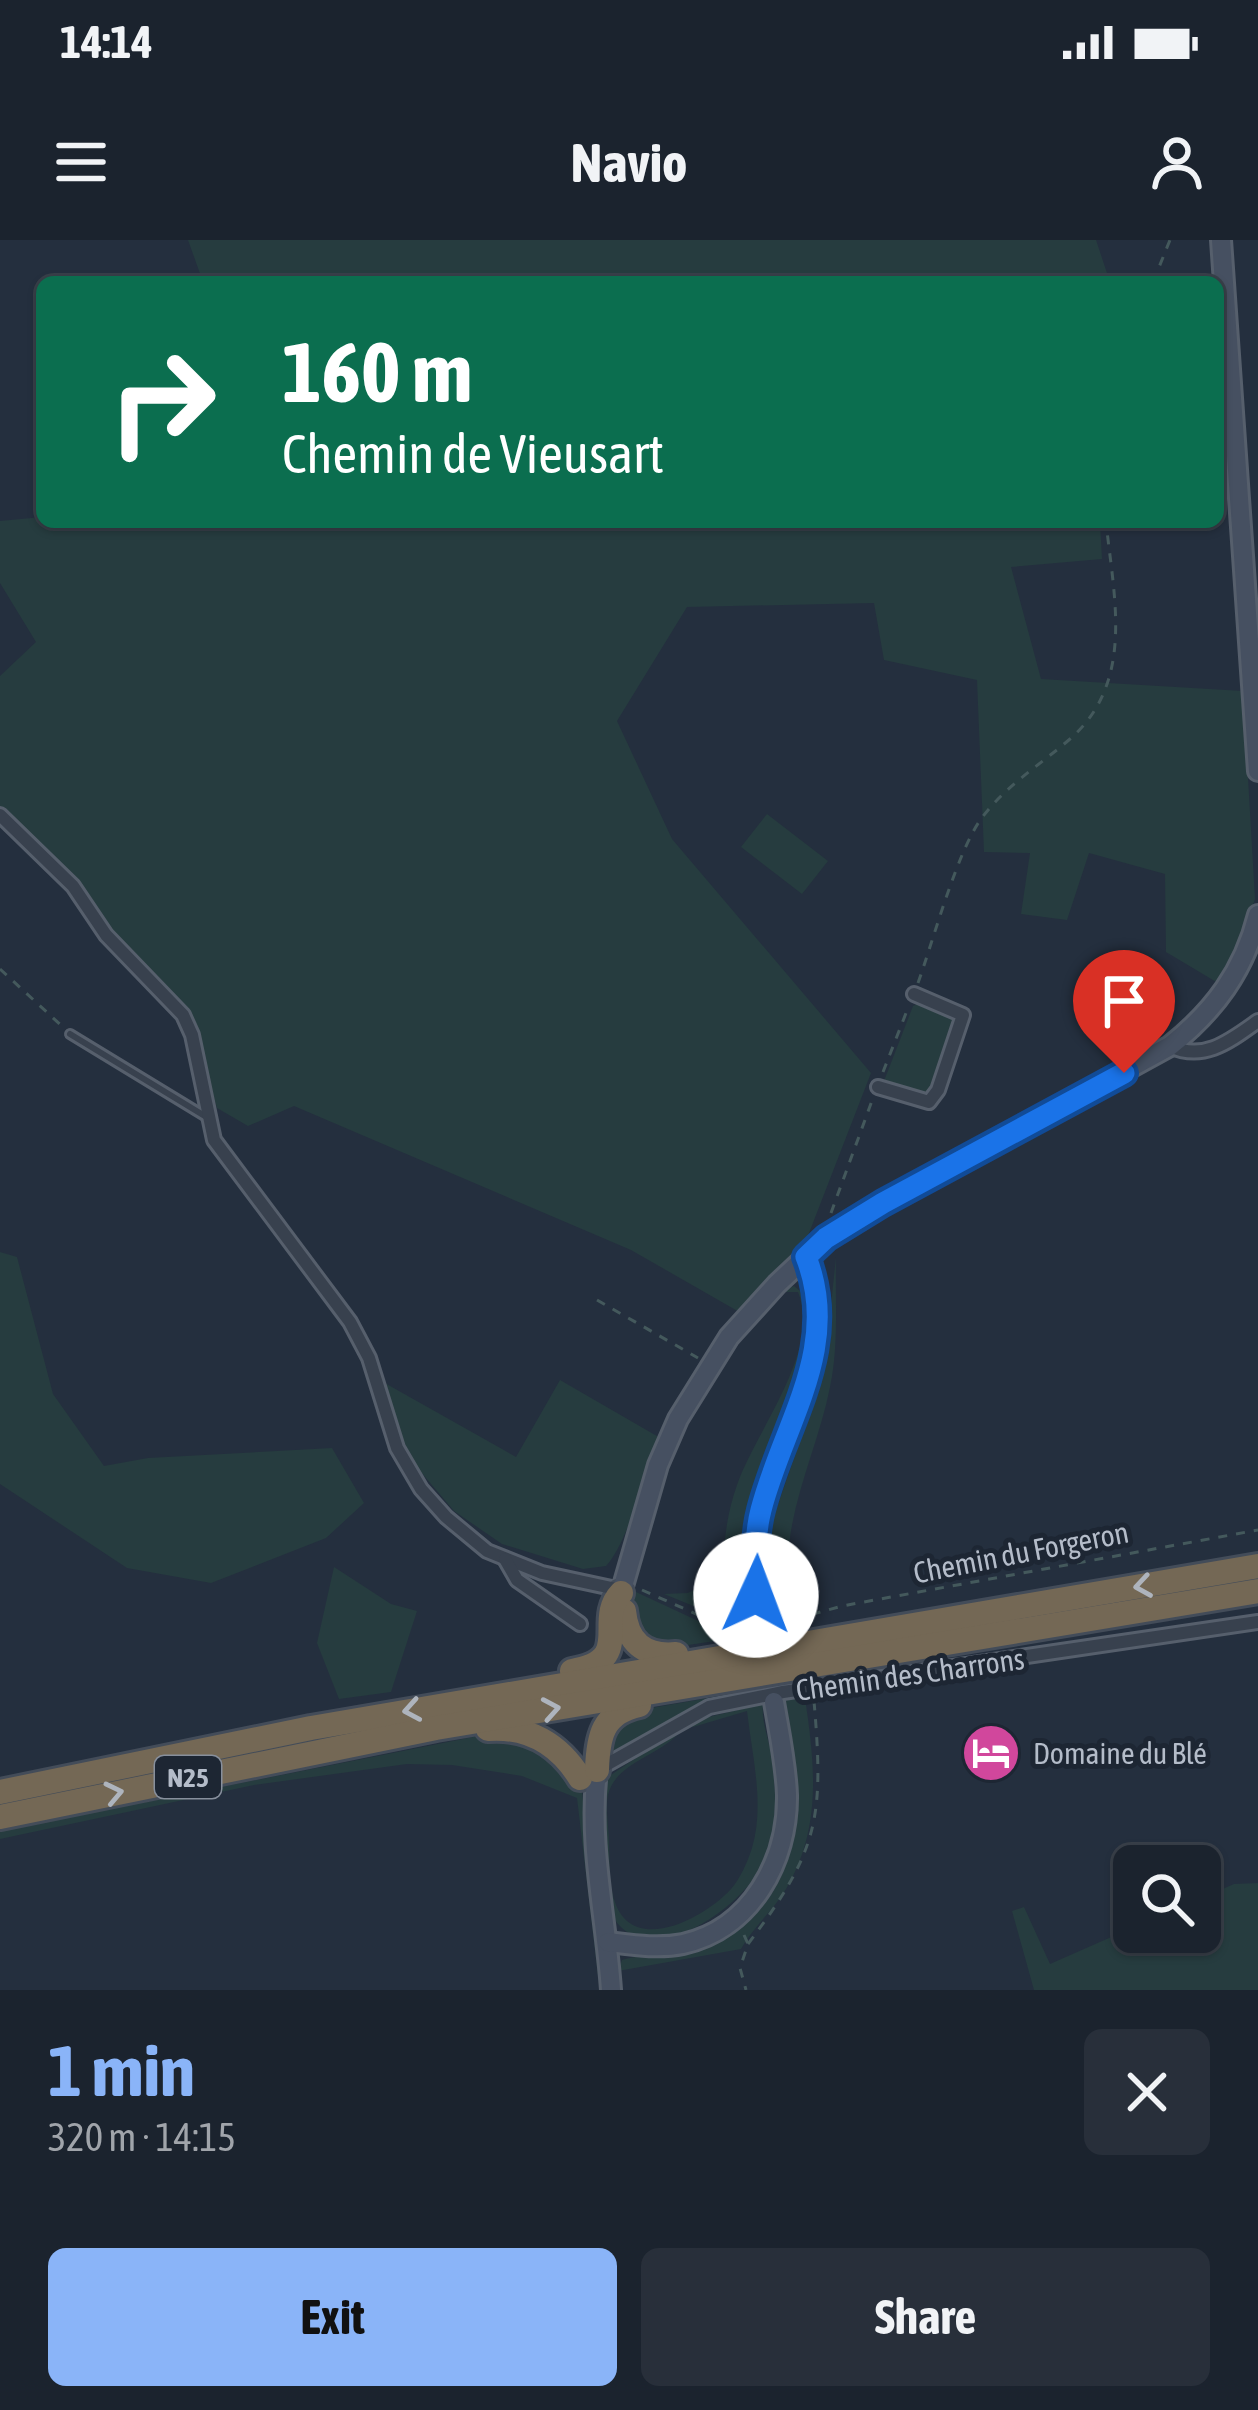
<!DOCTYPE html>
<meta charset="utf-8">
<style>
body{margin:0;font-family:"Asap Condensed",sans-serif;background:#282f3a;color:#f1f3f6;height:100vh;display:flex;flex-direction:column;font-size:45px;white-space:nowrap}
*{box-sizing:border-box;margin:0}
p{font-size:39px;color:#a0a4aa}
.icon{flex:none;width:66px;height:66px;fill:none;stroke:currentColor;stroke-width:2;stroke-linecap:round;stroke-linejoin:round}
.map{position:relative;height:1750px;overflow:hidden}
.drawer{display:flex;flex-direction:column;background:#1b232e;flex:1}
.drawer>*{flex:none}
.top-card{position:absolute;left:36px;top:36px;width:1188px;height:252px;border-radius:18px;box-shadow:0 3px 9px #0004,0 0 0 3px #39404a;background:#0b6e4f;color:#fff;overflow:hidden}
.fabs{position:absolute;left:1113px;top:1605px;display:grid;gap:24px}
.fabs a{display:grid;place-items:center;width:108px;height:108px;border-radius:18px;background:#1b232e;box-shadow:0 3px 9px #0004,0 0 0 3px #39404a;font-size:60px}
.pin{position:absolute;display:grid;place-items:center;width:102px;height:102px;color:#fff;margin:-123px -51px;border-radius:50% 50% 50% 0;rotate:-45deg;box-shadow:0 0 12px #0007}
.pin .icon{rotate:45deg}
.me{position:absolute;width:132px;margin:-66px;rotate:2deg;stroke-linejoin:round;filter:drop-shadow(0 0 9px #0008)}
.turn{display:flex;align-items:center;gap:42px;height:252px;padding:0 48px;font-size:54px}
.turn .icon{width:156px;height:156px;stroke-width:2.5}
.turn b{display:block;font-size:84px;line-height:102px}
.round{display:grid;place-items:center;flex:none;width:126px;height:126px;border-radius:18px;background:#282f3a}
.summary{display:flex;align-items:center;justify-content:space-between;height:204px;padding:0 48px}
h1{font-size:72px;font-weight:700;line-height:90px;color:#8ab4f8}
.cta{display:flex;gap:24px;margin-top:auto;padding:24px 48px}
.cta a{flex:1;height:138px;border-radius:18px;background:#8ab4f8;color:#111;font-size:48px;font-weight:700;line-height:138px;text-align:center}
.cta a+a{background:#282f3a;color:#f1f3f6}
.status{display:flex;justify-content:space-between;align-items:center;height:84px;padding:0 60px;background:#1b232e;direction:ltr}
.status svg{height:33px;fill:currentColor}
header{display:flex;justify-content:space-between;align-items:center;height:156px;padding:0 48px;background:#1b232e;font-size:54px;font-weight:700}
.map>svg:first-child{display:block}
.green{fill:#263c3f}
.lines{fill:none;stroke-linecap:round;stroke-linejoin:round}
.lane-casing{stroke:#565f6c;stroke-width:12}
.street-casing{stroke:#565f6c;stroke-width:18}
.secondary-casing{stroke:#565f6c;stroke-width:24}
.highway-casing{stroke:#434c59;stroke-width:30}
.path{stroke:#44595c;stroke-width:3;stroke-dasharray:9 9;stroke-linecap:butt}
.lane{stroke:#38414e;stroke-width:6}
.street{stroke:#38414e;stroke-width:12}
.secondary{stroke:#465061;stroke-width:18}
.highway{stroke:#746855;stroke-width:24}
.oneway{stroke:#aeb4bd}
.route-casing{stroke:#114b97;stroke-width:30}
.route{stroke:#1a73e8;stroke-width:21}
.labels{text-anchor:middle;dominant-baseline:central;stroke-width:10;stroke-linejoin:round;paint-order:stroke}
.shield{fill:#1d2633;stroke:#878f9c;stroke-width:3}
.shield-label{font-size:27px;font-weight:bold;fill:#b4bcc9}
.street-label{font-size:30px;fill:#b4bcc9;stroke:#1d2633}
.poi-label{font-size:30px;fill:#b4bcc9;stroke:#1d2633;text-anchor:start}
</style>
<div class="status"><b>14:14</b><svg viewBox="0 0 49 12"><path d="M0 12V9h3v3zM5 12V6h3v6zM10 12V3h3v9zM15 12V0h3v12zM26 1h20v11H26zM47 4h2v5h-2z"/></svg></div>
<header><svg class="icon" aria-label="menu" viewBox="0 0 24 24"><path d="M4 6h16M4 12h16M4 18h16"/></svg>Navio<svg class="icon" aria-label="person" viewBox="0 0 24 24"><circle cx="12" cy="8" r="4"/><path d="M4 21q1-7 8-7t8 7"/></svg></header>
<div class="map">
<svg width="1258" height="1750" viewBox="0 0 1258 1750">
<rect width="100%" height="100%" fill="#242f3e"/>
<!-- green -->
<g class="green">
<path d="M188 0H1096L1107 33 1140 42H203Z"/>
<path d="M42 277V282H1100L1102 319 1011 327 1041 439 1243 451 1255 659 1235 718 1218 743 1166 712 1165 634 1089 613 1067 680 1021 674 1030 613 984 612 977 440 884 420 874 363 687 367 617 481 672 599 871 833 804 1006 741 1073 631 1010 294 866 248 886 217 868 190 781 0 570V436L36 402 0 343V281Z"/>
<path d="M767 574 828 621 802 654 741 607Z"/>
<path d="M922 762 957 776 933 849 923 857 884 841 913 766Z"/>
<path d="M0 1012 17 1017 53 1154 104 1226 148 1218 332 1208 364 1263 326 1298 211 1343 127 1328 0 1244Z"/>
<path d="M836 1017C835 1060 839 1105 830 1147 816 1220 771 1295 795 1371L771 1377 769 1290 824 1132Z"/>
<path d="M794 1046 804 1054 809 1069H805C804 1099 803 1125 794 1154 773 1220 721 1311 749 1381H730L664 1354 688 1353 704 1345 710 1365H724C722 1324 723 1284 737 1245 756 1190 822 1111 798 1052H779Z"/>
<path d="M560 1140 662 1199C650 1227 624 1309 606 1326L583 1329 502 1304 454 1271 403 1211 383 1142 516 1217Z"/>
<path d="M334 1327 391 1364 417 1371 391 1452 339 1459 317 1403Z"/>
<path d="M636 1352 735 1398 661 1409 630 1386V1356Z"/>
<path d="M737 1453V1457C688 1468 660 1488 619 1516L609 1515 604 1501 634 1471Z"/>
<path d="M805 1458C815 1525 822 1588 786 1649 773 1671 753 1687 741 1709L618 1731 622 1720C646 1712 670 1720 695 1711 810 1671 805 1560 784 1460Z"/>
<path d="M763 1464C761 1481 769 1500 772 1517 776 1551 778 1586 766 1618 749 1662 658 1730 618 1684 598 1660 602 1570 605 1539L689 1482 690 1488 681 1490C664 1515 616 1521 608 1555 605 1568 609 1588 609 1601 610 1622 608 1645 616 1665 637 1716 708 1675 731 1649 740 1639 748 1621 752 1608 765 1564 752 1516 747 1471L693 1487 692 1481Z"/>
<path d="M493 1493C532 1499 563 1517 582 1552L604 1735 598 1736 577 1558 522 1536 452 1525 407 1524 254 1545 0 1599V1591Z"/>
<path d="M1258 1643V1750H1034L1012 1671 1024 1667 1050 1724 1134 1687V1692H1200V1659L1234 1644Z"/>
</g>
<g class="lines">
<defs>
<path id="lane" d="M70 794 208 878"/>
<g id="street">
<path d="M0 575 73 646 106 695 183 775 192 795 214 900 350 1082 369 1118 397 1208 421 1249 446 1277 487 1311 542 1333 621 1350"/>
<path d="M1170 806C1204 822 1230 801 1258 781"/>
<path d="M878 847 929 862 938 850 963 775 914 754"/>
<path d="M505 1319 517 1340 580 1384"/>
<path d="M597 1530 709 1467 783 1452 1258 1382"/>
</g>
<g id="secondary">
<path d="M1221 0 1258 531"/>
<path d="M621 1353 658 1225 678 1179 729 1097 777 1044 826 998 883 963 1170 806C1214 771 1244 731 1258 675"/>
<path d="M760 1379C754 1344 751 1303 762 1268 786 1184 841 1106 806 1017"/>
<path d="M597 1530C588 1604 606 1676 611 1750"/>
<path d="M608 1702C633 1705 658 1709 683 1704 751 1689 788 1621 787 1555 786 1524 779 1492 774 1462"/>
</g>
<g id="highway">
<path d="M624 1371C627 1402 644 1417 676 1414"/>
<path d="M572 1431C636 1420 594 1381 621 1353"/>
<path d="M488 1489C528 1486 559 1504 580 1538"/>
<path d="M597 1530C598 1497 602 1473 639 1465"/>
<path d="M0 1552 311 1488 1258 1326"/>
<path d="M0 1577 436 1488 1258 1351"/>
</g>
</defs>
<!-- lane casing -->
<use href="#lane" class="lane-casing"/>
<!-- street casing -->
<use href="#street" class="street-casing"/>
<!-- secondary casing -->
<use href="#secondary" class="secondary-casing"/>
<!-- highway casing -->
<use href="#highway" class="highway-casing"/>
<!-- path -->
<g class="path">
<path d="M1153 42 1170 0"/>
<path d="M0 729 64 788"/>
<path d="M918 743C933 701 957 612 981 579 1005 546 1040 525 1070 499 1135 442 1114 358 1106 282"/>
<path d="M883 832 908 768"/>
<path d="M831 973 873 858"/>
<path d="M597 1060 698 1118"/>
<path d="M642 1350 730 1389 744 1388"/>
<path d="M777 1384 842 1366 1258 1290"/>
<path d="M725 1386 726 1355 742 1352"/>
<path d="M744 1695 748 1704 740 1728 746 1750"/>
<path d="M748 1704C819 1610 824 1578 814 1461"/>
</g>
<!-- lane -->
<use href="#lane" class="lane"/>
<!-- street -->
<use href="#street" class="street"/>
<!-- secondary -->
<use href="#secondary" class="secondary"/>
<!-- highway -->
<use href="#highway" class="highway"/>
</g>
<!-- one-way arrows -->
<defs><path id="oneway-chevron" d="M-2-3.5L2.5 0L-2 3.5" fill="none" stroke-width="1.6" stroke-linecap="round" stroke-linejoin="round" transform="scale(3)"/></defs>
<g class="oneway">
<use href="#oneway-chevron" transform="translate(1143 1346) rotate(171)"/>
<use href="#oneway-chevron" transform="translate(551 1469) rotate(-10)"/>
<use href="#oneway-chevron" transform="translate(412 1470) rotate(170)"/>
<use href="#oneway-chevron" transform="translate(114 1553) rotate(-12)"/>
</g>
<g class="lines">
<defs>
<path id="route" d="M756 1355C755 1327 754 1297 761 1270 783 1184 842 1108 806 1017L826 998 883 963 1124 833"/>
</defs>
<!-- route casing -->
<use href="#route" class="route-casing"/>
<!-- route -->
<use href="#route" class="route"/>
</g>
<!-- icons -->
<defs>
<symbol id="hotel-disc" viewBox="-11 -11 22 22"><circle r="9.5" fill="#d1479c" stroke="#1d2633"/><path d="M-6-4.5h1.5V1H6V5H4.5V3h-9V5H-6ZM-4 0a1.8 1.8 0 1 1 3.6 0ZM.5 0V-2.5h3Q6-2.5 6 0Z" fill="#fff"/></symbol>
</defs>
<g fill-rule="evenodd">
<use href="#hotel-disc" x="958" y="1480" width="66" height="66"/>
</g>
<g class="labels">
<!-- shield labels -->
<rect class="shield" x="155" y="1516" width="66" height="42" rx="9"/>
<g class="shield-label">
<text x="188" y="1537">N25</text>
</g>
<!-- street labels -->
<g class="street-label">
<text transform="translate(1021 1312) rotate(-11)">Chemin du Forgeron</text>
<text transform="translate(910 1434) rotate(-8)">Chemin des Charrons</text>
</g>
<!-- poi labels -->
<g class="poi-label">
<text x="1033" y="1513">Domaine du Blé</text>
</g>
</g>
</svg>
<div class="fabs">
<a><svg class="icon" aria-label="search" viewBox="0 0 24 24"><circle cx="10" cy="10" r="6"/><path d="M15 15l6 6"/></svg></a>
</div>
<div class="pin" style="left:1124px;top:833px;background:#d93025"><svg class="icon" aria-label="arrive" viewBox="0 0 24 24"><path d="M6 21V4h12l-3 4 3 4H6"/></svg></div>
<svg class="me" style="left:756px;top:1355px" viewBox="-20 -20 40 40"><circle r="19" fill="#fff"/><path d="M0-13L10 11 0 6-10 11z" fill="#1a73e8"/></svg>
<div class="top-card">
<div class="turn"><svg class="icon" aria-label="right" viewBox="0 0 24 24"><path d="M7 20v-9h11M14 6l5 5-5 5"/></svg><div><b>160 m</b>Chemin de Vieusart</div></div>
</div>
</div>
<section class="drawer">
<div class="summary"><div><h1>1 min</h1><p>320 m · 14:15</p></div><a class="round"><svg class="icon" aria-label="close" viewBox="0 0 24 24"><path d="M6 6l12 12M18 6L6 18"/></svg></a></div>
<div class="cta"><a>Exit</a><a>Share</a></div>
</section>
